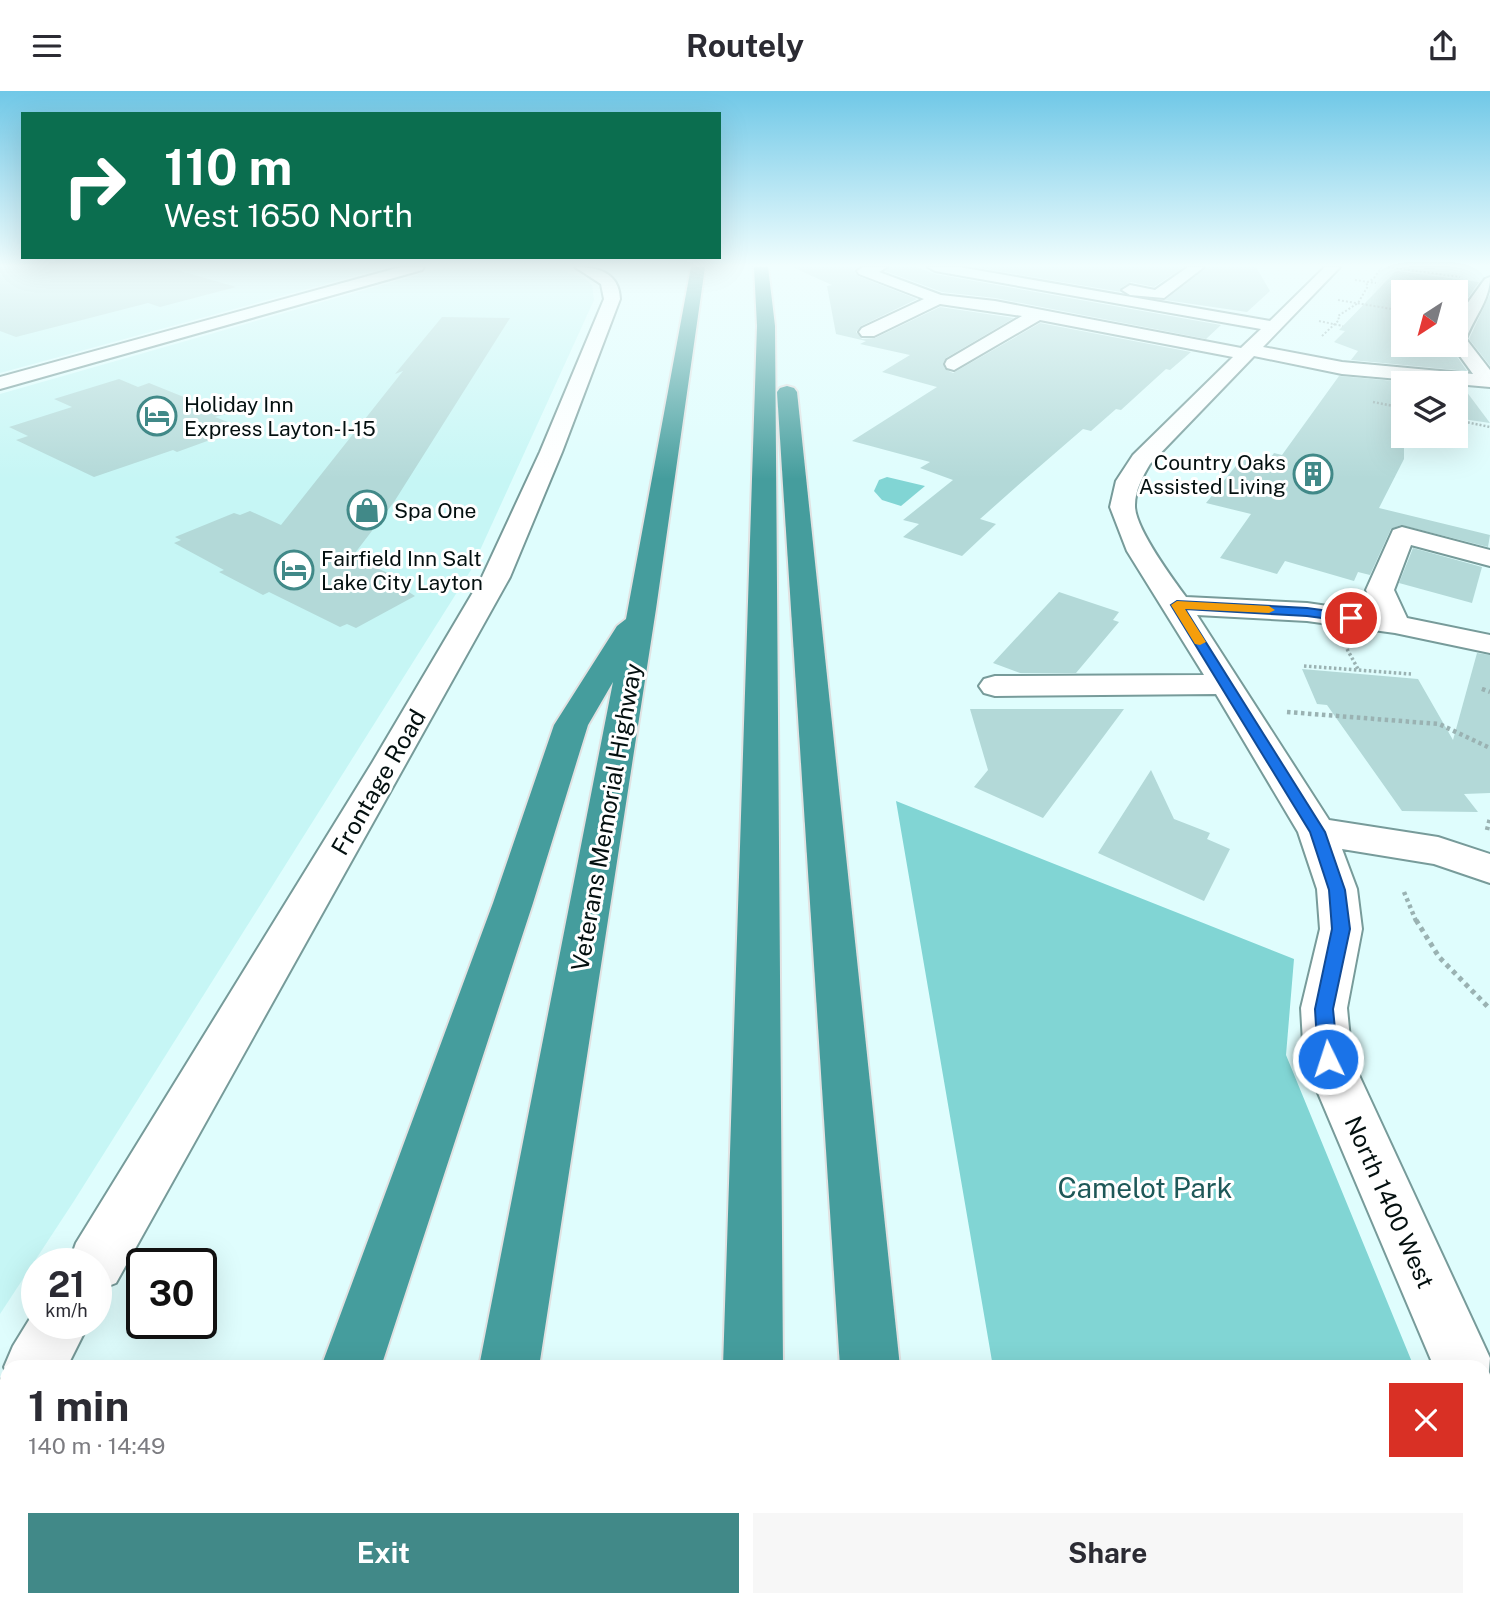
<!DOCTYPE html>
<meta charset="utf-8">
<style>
body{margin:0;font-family:"Public Sans",sans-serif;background:#f7f7f7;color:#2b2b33;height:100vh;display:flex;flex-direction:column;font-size:26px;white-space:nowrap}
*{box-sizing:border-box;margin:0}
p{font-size:23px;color:#7c7c81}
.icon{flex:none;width:38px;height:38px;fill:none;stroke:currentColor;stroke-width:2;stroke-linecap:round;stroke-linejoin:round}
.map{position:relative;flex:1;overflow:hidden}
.drawer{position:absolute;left:0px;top:1269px;width:1491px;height:247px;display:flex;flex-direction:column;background:#fff;border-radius:21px 21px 0 0;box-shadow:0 7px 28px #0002}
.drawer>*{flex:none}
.guide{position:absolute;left:21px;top:21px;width:700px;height:147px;border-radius:0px;box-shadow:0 7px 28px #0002;background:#0b6e4f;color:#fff;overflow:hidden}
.needle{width:46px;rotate:216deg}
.tools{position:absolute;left:1391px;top:189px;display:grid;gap:14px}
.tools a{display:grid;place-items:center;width:77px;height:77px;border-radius:0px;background:#fff;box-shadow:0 7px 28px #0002;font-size:35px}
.speed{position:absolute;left:21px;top:1157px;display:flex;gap:14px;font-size:35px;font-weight:700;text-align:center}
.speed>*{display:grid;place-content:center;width:91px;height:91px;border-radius:50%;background:#fff;box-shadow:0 7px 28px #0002;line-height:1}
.speed small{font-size:18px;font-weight:400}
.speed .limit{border:4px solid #111;border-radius:10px;background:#fff;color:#111}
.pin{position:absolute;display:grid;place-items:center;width:60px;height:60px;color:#fff;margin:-30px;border:4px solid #fff;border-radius:50%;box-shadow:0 2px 7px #0007}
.me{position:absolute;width:77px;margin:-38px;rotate:356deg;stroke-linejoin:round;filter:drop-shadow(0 0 5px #0008)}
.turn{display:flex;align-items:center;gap:24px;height:147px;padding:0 28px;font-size:32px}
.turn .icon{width:91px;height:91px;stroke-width:2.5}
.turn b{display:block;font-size:49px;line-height:60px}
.round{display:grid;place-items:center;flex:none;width:74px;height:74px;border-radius:0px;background:#f7f7f7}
.head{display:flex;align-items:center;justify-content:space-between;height:119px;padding:0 28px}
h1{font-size:42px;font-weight:700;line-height:52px}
.cta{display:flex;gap:14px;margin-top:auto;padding:14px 28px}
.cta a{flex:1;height:80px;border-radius:0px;background:#418988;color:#fff;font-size:28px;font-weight:700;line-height:80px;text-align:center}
.cta a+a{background:#f7f7f7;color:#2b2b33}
header{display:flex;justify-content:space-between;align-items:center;height:91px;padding:0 28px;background:#fff;font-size:32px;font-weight:700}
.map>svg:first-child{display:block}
.built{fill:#c6f6f5}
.green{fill:#81d5d4}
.building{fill:#b3d9d8}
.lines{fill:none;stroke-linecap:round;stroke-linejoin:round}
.minor-casing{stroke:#779b9a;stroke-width:4}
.highway-casing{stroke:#e1e2e2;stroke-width:4}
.path-far4{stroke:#9ab2b2;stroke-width:2;stroke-dasharray:2 2;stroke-linecap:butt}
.path-far3{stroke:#9ab2b2;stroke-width:2.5;stroke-dasharray:2 2;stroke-linecap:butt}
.path-far2{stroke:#9ab2b2;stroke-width:3.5;stroke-dasharray:2.5 2.5;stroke-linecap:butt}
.path-far1{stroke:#9ab2b2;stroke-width:4.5;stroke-dasharray:3.5 3.5;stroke-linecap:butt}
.path{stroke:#9ab2b2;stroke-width:5;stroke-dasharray:4.5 4.5;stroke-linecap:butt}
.minor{fill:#fff;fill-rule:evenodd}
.highway{fill:#459d9d;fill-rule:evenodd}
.route{fill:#1a73e8;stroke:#114b97;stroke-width:2}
.slow{fill:#f59e0b}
.labels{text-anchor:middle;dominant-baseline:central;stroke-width:6;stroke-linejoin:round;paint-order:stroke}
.far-poi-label{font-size:21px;fill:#041010;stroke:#fff;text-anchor:start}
.street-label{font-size:24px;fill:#041010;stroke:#fff}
.near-park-label{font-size:28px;fill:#1e5858;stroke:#fff}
</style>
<header><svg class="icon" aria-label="menu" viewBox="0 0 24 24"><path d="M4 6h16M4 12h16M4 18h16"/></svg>Routely<svg class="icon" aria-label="share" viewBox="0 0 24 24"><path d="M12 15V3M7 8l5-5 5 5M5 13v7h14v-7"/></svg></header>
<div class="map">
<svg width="1490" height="1515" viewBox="0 0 1490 1515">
<rect width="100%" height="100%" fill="#dffdfd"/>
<!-- built -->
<g class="built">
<path d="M0 176H388L0 282Z"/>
<path d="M445 176H554L584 187 592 194 594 209 471 479 74 1110 0 1223V303Z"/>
</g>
<!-- green -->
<g class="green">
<path d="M887 386 925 395 901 415 882 409 874 400 879 389Z"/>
<path d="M896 710 1294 868 1286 964 1414 1276H993Z"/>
<path d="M1484 1440 1490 1454V1515H1034L1033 1509 1484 1508Z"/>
</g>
<!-- building -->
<g class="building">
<path d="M0 176H167L236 196 160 216 148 212 16 246 0 240Z"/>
<path d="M792 176H859L854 179 858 185 917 208 861 235 856 241 862 248 875 247 940 216 1014 227 946 267 943 272 945 278 953 282 1040 232 1191 261 1170 279 1166 278 1121 319 1116 318 1091 340 1083 338 1024 389 980 428 996 433 962 465 903 446 919 433 903 429 953 389 920 377 930 371 852 350 937 296 882 281 910 264 860 253 866 250 836 243 827 195 832 194Z"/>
<path d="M889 176H917L935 183 1221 234 1206 248 995 207 942 201 885 180Z"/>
<path d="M973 176H1184L1154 196 1131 191 1121 197V201Z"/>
<path d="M1206 176H1256L1270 200 1247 221 1165 209Z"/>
<path d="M1396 180 1479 191 1456 224V201H1404V254H1449L1467 280 1351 269 1358 260 1334 251 1345 240 1339 239Z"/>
<path d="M1490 203V275L1469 248Z"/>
<path d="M442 226 510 227 394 411 352 466 406 490 398 494 415 505 356 537 347 533 340 536 269 501 263 504 219 481 224 479 174 452 181 449 175 446 234 422 240 424 250 420 281 434 403 280 395 283Z"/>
<path d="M1339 285 1417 292H1404V368L1379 417 1490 444 1488 456 1401 434 1391 438 1370 484 1358 481 1354 490 1285 470 1277 483 1220 467 1251 423 1206 412 1243 366 1267 372 1274 362 1282 364Z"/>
<path d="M119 288 138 296 149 292 226 323 215 326 243 337 177 361 173 359 94 386 16 349 28 345 9 336 72 316 54 308Z"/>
<path d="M1456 296H1463L1490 332 1456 327Z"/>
<path d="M1413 457 1482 476 1472 512 1399 492Z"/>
<path d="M1059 501 1119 521 1113 529 1119 531 1076 582H1020L993 572Z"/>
<path d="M1477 562 1490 564V702L1464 703 1478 721 1402 720 1327 614 1317 613 1302 578 1418 588 1453 649Z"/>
<path d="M970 618H1124L1043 727 974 696 988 679Z"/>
<path d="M1151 679 1174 728 1210 742 1207 748 1230 758 1204 810 1098 762Z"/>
</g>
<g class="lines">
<defs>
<g id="minor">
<path d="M401 176H424L422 179 0 298V286Z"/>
<path d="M575 176C597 176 619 181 620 208L562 361 510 486 116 1192 96 1200V1172H69L76 1152 372 672 482 486 540 361 604 208 601 193Z"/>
<path d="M863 176H887L879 181 941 204 995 210 1241 257 1261 238 935 180 928 176H959L1270 230 1325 176H1340L1263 256 1342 271 1473 283 1452 254H1456V228L1485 188 1490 186C1490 209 1474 226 1466 248L1490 279V296L1342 283 1254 265 1150 373C1143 385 1135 399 1135 414 1134 436 1172 487 1186 506L1307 512 1376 522 1366 499 1393 439 1402 436 1490 459V475L1411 454 1394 499 1407 527 1490 544V562L1395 542 1307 530 1197 524 1329 729 1438 746 1490 763V792L1434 773 1342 758 1357 798 1362 838 1347 917 1352 969 1490 1267 1488 1291 1490 1292V1365L1484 1363V1276H1434L1304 969 1301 917 1320 838 1317 798 1298 741 1216 603 995 605 984 602 979 595 984 588 995 585 1204 584 1127 460 1110 416 1116 390 1133 364 1233 266 1040 229 954 279 947 277 945 273 947 269 1022 225 940 213 874 245H862L859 241 862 237 924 208 859 183 857 180Z"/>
<path d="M1188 176H1204L1164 207 1130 204 1122 199 1130 194 1155 199Z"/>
<path d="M37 1216V1232H89L67 1276H7V1283L4 1276 13 1255Z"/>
<path d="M7 1286V1356L0 1359V1289Z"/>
</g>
<g id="highway">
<path d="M691 176H705L656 518 539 1276H479L613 591 588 634 533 812 381 1276H321L493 812 554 634 617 535 626 528Z"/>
<path d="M754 176H768L775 235 783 1276H723L757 235Z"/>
<path d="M787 295 794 297 797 301 900 1276H840L777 301 780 297Z"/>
<path d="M233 1508H302L301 1515H231Z"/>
<path d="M433 1508H502V1515H432Z"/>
<rect x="715" y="1508" width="70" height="7"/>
<rect x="856" y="1508" width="70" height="7"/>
</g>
</defs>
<!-- minor casing -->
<use href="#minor" class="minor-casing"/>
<!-- highway casing -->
<use href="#highway" class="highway-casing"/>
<!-- path-far4 -->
<g class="path-far4">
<path d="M1388 176 1460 186"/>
<path d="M1355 189 1376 192"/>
<path d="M1338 209 1404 220"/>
<path d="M1319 230 1343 235"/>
<path d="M1322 245 1339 229 1338 225 1358 212 1368 195 1366 192 1373 188 1382 176"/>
</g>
<!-- path-far3 -->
<g class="path-far3">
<path d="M1373 311 1404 317"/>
<path d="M1456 329 1490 336"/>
</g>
<!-- path-far2 -->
<g class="path-far2">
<path d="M1347 558 1358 578"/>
<path d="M1304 575 1411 583"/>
<path d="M1482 598 1486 599"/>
</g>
<!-- path-far1 -->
<g class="path-far1">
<path d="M1482 598 1490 601"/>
<path d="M1287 621 1439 633 1490 657"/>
<path d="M1487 739 1490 727"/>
<path d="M1404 801 1416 830"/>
</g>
<!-- path -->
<path class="path" d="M1416 829 1439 866 1490 918"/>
<!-- minor -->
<use href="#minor" class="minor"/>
<!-- highway -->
<use href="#highway" class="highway"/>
</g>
<!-- sky -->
<linearGradient id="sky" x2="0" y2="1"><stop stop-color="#70c8e7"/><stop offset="0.45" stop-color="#f1fefe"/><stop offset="1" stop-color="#f1fefe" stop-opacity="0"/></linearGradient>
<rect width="1490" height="388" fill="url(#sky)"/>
<!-- route -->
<path class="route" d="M1177 510 1307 517 1351 523 1357 527 1351 531 1307 525 1185 518 1325 741 1345 799 1350 838 1333 918 1338 968 1335 975 1328 977 1321 975 1318 968 1315 918 1332 838 1329 799 1310 741 1171 514Z"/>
<!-- slow -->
<path class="slow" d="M1177 510 1269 515 1275 519 1269 522 1185 518 1206 551 1200 554 1195 553 1171 514Z"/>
<!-- icons -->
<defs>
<symbol id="hotel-ring" viewBox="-11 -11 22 22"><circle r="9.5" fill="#fff" stroke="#418988" stroke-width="1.5"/><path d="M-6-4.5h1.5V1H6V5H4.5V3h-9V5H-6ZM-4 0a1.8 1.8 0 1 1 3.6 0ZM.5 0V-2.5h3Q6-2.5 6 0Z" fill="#418988"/></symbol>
<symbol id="building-ring" viewBox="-11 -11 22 22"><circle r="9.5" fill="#fff" stroke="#418988" stroke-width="1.5"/><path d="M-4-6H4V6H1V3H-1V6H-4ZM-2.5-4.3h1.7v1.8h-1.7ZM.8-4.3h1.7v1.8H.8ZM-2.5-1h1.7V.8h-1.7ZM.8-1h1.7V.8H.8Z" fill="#418988"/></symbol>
<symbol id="shop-ring" viewBox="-11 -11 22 22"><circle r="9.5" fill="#fff" stroke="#418988" stroke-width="1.5"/><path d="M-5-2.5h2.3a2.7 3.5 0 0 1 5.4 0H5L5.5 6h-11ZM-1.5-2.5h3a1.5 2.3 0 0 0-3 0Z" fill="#418988"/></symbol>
</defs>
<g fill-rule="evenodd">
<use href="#hotel-ring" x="135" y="303" width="44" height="44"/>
<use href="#building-ring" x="1291" y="361" width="44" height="44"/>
<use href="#shop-ring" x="345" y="397" width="44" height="44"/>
<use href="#hotel-ring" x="272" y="457" width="44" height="44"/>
</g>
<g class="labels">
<!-- far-poi labels -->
<g class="far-poi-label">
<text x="184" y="313">Holiday Inn<tspan x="184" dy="24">Express Layton-I-15</tspan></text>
<text x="1286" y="371" text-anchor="end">Country Oaks<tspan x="1286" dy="24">Assisted Living</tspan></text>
<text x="394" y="419">Spa One</text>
<text x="321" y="467">Fairfield Inn Salt<tspan x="321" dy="24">Lake City Layton</tspan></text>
</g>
<!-- street labels -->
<g class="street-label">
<text transform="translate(378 691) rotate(-60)">Frontage Road</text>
<text transform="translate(606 726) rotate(-80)">Veterans Memorial Highway</text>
<text transform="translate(1390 1111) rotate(66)">North 1400 West</text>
</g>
<!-- near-park labels -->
<g class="near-park-label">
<text x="1145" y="1096">Camelot Park</text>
</g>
</g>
</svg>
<div class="tools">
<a><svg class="needle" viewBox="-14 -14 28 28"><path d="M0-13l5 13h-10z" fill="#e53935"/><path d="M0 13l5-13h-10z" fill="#7c7c81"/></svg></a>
<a><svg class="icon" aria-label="layers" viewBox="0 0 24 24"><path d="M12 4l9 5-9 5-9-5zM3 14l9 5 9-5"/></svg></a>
</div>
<div class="speed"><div>21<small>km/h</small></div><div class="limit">30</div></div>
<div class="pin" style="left:1351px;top:527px;background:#d93025"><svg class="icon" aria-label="arrive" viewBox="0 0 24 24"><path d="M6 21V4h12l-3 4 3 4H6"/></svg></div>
<svg class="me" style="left:1328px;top:968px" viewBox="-20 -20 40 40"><circle r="17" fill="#1a73e8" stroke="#fff" stroke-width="3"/><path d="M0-11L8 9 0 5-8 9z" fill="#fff"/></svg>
<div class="guide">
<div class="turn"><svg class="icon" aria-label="right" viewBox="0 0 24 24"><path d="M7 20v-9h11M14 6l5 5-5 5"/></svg><div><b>110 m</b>West 1650 North</div></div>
</div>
<section class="drawer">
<div class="head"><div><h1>1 min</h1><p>140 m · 14:49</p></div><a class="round" style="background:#d93025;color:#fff"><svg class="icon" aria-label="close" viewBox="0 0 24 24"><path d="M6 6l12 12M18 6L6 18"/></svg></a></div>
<div class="cta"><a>Exit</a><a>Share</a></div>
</section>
</div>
